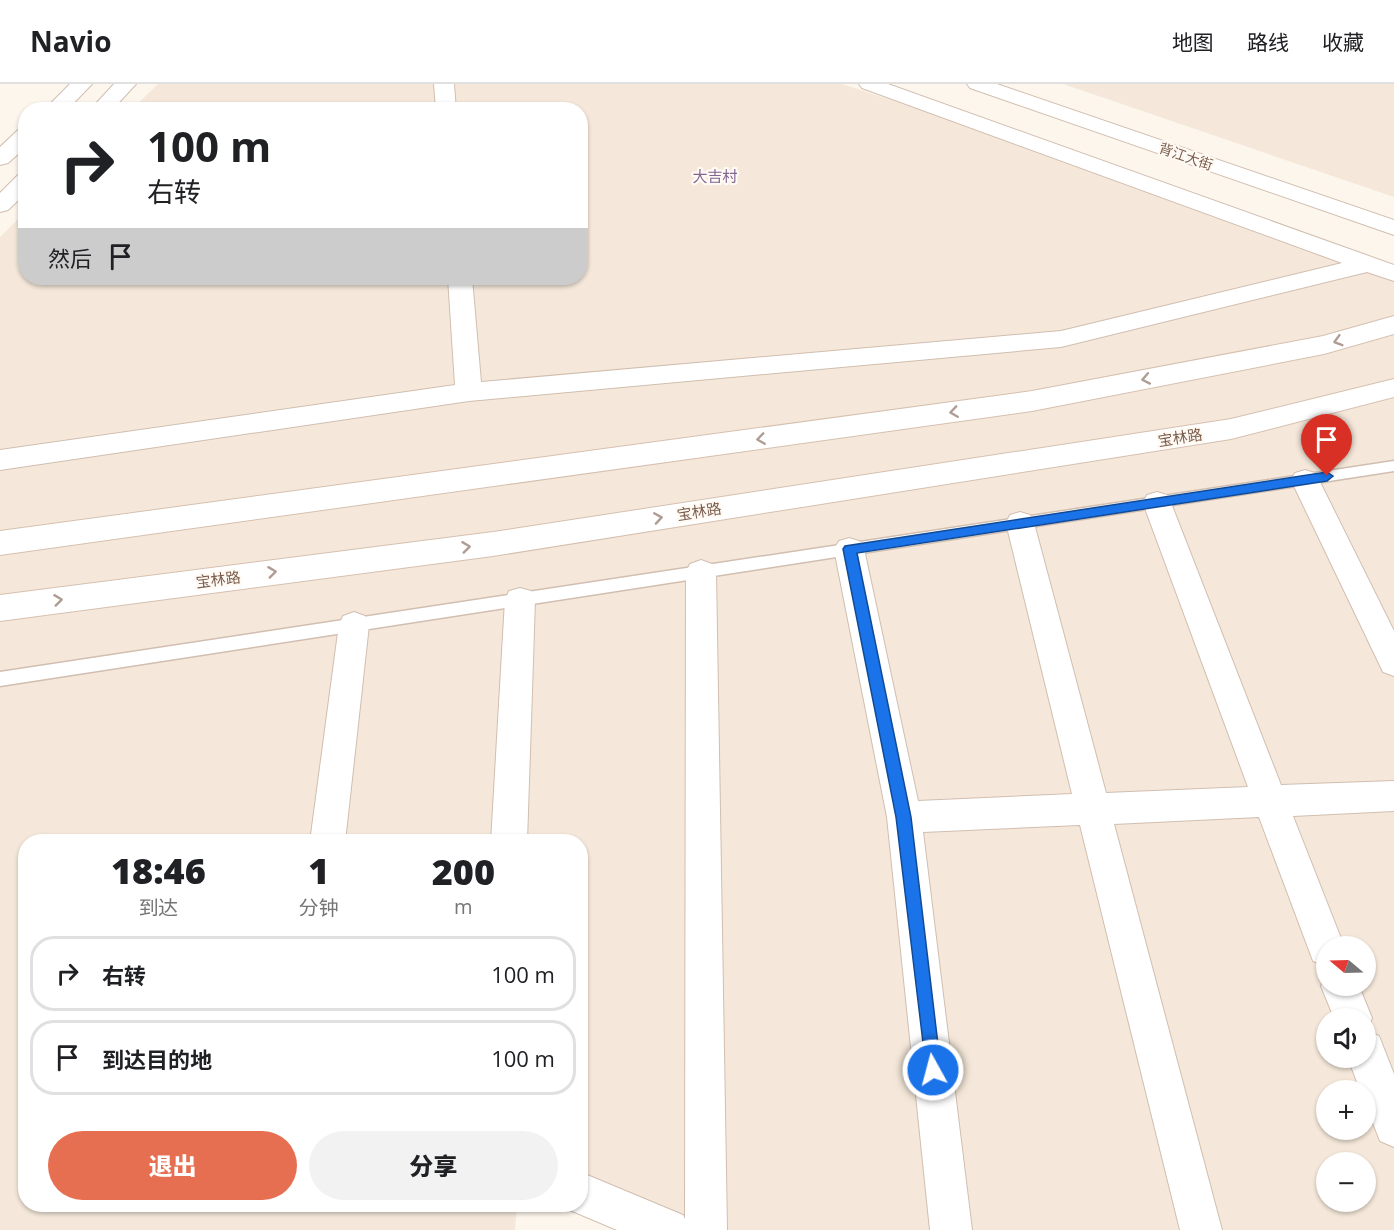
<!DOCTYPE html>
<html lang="zh">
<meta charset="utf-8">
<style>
body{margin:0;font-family:"Open Sans","Noto Sans SC",sans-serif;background:#f2f2f2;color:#202124;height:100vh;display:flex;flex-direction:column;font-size:22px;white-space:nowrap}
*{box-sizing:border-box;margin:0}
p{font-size:20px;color:#757577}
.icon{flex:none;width:33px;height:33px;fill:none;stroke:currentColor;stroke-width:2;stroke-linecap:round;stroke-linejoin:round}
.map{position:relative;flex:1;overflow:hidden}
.drawer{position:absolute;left:18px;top:750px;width:570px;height:378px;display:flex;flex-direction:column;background:#fff;border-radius:24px;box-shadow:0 2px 4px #0004}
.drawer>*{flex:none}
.banner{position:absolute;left:18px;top:18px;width:570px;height:183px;border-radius:24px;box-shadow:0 2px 4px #0004;background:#fff;color:#202124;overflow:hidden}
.needle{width:39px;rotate:289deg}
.buttons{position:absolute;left:1316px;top:852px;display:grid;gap:12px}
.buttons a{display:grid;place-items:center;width:60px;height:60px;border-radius:50%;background:#fff;box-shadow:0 2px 4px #0004;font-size:30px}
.pin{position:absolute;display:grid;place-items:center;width:51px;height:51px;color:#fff;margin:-62px -26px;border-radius:50% 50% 50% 0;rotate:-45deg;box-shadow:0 0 6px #0007}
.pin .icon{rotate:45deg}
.me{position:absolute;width:66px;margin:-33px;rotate:353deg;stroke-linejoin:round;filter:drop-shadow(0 0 4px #0008)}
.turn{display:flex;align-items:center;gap:21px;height:126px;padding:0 30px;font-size:27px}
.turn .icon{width:78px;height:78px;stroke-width:2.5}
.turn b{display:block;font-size:42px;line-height:51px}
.then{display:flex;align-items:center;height:57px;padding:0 30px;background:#0003;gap:12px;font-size:22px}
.eta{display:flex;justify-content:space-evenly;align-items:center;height:102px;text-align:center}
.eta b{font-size:36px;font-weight:800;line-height:42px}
.action{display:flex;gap:12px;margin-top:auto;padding:12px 30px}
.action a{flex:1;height:69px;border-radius:36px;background:#e76f51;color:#fff;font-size:24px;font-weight:800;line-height:69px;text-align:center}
.action a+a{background:#f2f2f2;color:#202124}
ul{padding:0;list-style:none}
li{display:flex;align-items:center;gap:18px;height:75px;margin:0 12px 9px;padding:0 18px;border:3px solid #e0e0e0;border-radius:24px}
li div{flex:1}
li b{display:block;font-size:22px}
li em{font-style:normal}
header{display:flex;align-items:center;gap:36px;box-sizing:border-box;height:84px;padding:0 30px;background:#fff;border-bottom:2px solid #e0e0e0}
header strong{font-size:28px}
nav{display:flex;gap:33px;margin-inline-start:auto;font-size:21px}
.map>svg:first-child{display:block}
.residential{fill:#f5e8da;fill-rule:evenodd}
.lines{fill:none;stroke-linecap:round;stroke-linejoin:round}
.lane-casing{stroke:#d1beb0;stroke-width:3}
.street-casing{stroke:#d1beb0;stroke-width:2}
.secondary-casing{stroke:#d6c0b0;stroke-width:2}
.lane{fill:#fff;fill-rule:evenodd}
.street{fill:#fff;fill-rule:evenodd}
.secondary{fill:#fff;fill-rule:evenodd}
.oneway{stroke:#af9d94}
.route{fill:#1a73e8;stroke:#114b97;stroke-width:1.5}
.labels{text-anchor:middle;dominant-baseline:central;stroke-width:4.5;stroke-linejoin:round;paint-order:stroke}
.far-street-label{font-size:14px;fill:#7a5c4d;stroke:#fffaf3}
.far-quarter-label{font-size:15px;fill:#846695;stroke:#fffaf3}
.street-label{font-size:15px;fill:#7a5c4d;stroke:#fffaf3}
</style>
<header>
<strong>Navio</strong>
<nav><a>地图</a><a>路线</a><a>收藏</a></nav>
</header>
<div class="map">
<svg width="1394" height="1146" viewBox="0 0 1394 1146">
<rect width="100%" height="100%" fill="#fdf6ec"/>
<!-- residential -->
<g class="residential">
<path d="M158 0H842L1394 182V1146H702L581 1092 580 758H26V1120L517 1121 515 1146H0V153L25 128 26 194H580V26L132 25ZM1326 862H1365V902H1326ZM1326 934H1365V974H1326ZM1326 1006H1365V1046H1326ZM1326 1078H1365V1118H1326Z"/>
<path d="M1063 0H1394V113Z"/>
</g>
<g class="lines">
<defs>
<path id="lane" d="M1394 377V387L0 602V588Z"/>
<g id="street">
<path d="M70 0H92L67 26H44Z"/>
<path d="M114 0H136L112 26H90Z"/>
<path d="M434 0H454L456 26H436Z"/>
<path d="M859 0H888L1394 181V197L1367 188 1061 263 469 317 0 386V366L455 301 448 194H472L481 298 1061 247 1342 179 862 4Z"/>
<path d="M967 0H997L1394 136V151L970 4Z"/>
<path d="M26 45V63L8 79 0 81V63L18 46Z"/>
<path d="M26 89V109L8 126 0 128V109L18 91Z"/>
<path d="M1305 386 1315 389 1319 396 1394 547V592L1383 588 1291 396 1295 389Z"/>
<path d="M1157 408 1167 411 1171 419 1281 701 1394 697V727L1293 732 1344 862H1326V882L1313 877 1259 733 1114 740 1222 1146H1180L1080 741 923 748 972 1146H930L887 733 834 465 839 457 849 454 859 457 864 465 918 717 1072 710 1006 439 1010 431 1020 428 1030 431 1034 439 1106 709 1248 703 1143 419 1147 411Z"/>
<path d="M701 476 712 480 716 488 727 1146H617L565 1124 564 1120H580V1088L683 1131 685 1135 686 488 690 480Z"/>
<path d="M520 504 531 507 535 516 527 758H491L505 516 509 507Z"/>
<path d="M354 528 365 532 369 541 345 758H310L339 541 343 532Z"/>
<path d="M1326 890V902H1359L1372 934 1367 947 1379 952 1394 990V1063L1380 1057 1365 1019V1006H1360L1348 974H1365V934H1334L1321 902Z"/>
</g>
<g id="secondary">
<path d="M1394 232V250L1324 270 1032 327 0 471V447L1032 307 1323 252Z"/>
<path d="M1394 295V313L1231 355 493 472 0 537V511L493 448 1231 335Z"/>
</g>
</defs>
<!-- lane casing -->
<use href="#lane" class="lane-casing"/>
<!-- street casing -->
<use href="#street" class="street-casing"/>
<!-- secondary casing -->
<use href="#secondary" class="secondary-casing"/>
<!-- lane -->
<use href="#lane" class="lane"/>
<!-- street -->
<use href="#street" class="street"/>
<!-- secondary -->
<use href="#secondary" class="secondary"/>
</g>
<!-- one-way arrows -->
<defs><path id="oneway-chevron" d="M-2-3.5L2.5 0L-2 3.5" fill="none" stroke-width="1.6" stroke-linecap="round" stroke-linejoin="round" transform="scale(1.5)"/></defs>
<g class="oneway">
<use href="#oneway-chevron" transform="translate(1338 257) rotate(164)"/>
<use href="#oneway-chevron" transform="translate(1146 295) rotate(169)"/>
<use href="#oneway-chevron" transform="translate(954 328) rotate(172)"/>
<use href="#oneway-chevron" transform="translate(761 355) rotate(172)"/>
<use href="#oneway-chevron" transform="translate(658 434) rotate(-9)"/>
<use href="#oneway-chevron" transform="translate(466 463) rotate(-7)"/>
<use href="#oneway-chevron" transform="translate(272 488) rotate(-7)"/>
<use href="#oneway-chevron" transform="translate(58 516) rotate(-7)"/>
</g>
<!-- route -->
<path class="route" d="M1327 388 1333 392 1327 397 857 469 911 733 941 986 939 992 933 994 927 992 896 733 843 465 845 462Z"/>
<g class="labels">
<!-- far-street labels -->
<g class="far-street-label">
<text transform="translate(1186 72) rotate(19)">背江大街</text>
</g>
<!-- far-quarter labels -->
<g class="far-quarter-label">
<text x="715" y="92">大吉村</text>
</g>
<!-- street labels -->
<g class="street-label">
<text transform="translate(1180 353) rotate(-9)">宝林路</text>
<text transform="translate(699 427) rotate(-9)">宝林路</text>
<text transform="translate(218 495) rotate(-7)">宝林路</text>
</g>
</g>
</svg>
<div class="buttons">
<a><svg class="needle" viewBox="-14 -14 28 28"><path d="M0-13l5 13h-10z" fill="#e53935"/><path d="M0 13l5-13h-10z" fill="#757577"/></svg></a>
<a><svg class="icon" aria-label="sound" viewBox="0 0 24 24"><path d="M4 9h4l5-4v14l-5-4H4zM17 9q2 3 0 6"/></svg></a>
<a>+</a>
<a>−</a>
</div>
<div class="pin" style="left:1327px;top:392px;background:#d93025"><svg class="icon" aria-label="arrive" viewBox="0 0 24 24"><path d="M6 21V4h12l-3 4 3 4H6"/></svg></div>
<svg class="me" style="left:933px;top:986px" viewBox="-20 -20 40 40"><circle r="17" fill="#1a73e8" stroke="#fff" stroke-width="3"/><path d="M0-11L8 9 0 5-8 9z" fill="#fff"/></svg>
<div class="banner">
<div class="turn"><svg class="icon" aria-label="right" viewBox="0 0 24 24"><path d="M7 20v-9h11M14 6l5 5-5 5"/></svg><div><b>100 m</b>右转</div></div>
<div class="then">然后<svg class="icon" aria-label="arrive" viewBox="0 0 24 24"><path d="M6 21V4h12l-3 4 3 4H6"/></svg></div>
</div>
<section class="drawer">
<div class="eta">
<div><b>18:46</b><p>到达</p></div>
<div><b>1</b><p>分钟</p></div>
<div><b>200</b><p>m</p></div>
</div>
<ul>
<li><svg class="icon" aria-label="right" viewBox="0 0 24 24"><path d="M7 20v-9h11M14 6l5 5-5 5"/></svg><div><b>右转</b></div><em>100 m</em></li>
<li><svg class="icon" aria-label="arrive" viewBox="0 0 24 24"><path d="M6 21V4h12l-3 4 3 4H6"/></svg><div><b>到达目的地</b></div><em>100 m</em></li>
</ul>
<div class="action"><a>退出</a><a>分享</a></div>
</section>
</div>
